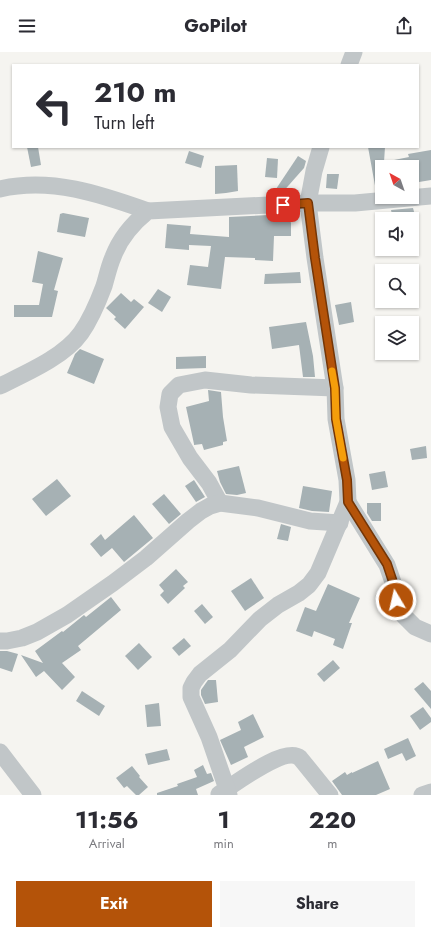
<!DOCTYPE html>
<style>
body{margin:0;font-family:Jost,sans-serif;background:#f7f7f7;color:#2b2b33;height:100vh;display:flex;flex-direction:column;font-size:15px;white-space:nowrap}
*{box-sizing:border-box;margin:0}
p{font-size:13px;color:#7c7c81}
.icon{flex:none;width:22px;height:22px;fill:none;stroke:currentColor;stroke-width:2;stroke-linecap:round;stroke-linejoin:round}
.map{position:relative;height:743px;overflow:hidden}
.sheet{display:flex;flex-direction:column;background:#fff;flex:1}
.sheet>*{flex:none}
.hud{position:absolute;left:12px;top:12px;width:407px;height:84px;border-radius:0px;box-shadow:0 1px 3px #0004;background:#fff;color:#2b2b33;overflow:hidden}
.needle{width:26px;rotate:320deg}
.fabs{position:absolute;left:375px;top:108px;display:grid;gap:8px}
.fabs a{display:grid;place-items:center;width:44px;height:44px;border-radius:0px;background:#fff;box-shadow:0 1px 3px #0004;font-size:20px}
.pin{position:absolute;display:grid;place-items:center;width:34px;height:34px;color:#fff;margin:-17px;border-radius:8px;box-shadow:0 2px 6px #0006}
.me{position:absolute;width:44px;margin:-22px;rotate:351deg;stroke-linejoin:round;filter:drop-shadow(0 0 3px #0008)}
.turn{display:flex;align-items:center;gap:14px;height:84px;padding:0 16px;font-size:18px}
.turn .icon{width:52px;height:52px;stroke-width:2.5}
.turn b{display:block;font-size:28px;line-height:34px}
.eta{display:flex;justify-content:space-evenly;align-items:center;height:68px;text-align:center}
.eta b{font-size:24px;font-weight:700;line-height:28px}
.button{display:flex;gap:8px;margin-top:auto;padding:8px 16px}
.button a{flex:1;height:46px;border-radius:0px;background:#b45309;color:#fff;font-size:16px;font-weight:700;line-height:46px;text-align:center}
.button a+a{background:#f7f7f7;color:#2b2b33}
header{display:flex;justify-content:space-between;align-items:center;height:52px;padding:0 16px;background:#fff;font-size:18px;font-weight:700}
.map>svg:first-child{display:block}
.building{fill:#a6b1b4}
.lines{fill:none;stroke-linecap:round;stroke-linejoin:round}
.minor{stroke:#c1c6c8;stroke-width:17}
.route-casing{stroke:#753606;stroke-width:10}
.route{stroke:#b45309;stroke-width:7}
.slow{stroke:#f59e0b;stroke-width:7}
</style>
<header><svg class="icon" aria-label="menu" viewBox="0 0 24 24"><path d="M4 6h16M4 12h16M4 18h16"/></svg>GoPilot<svg class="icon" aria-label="share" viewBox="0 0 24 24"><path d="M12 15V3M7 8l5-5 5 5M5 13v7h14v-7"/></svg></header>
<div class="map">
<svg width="431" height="743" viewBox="0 0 431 743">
<rect width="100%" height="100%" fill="#f5f4f0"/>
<!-- building -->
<g class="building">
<path d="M27 95H38L41 113 31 115Z"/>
<path d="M368 95H385L384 110 409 105 408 102 431 98V128L413 131 412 115H385L384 111V115H382V138L376 139Z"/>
<path d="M189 99 204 104 201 116 185 111Z"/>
<path d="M298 104 306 109 304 116 281 142 272 143Z"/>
<path d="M267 106 278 107 277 126 265 125Z"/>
<path d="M237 113 238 139 226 141 215 142V114Z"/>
<path d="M327 122H339L337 137 326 136Z"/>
<path d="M413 156 416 167H393L391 158Z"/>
<path d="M63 161 89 166 85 185 57 180 60 162Z"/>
<path d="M288 162 291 171V184H274L273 209 255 208V206L225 205 221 237 187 233 190 213 208 215 211 194 189 193V198L165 196 167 172 191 174 190 182 229 185V165Z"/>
<path d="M38 199 63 206 54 238 58 239 52 265H14V253H39L43 232 32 230Z"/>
<path d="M300 220 301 231 264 232 265 222Z"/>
<path d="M158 237 171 245 162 260 148 251Z"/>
<path d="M121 241 131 250 134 247 144 255 125 277 114 267 116 265 106 256Z"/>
<path d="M351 250 354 270 339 273 335 253Z"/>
<path d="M306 270 313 304 315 325H303L299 293 272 297 269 275Z"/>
<path d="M80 297 104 307 94 332 67 321 75 302Z"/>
<path d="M206 304V316L176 317V305Z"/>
<path d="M208 338 221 340 223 365 227 389 223 390V393L204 398 202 392 194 393V392L186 355 209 349Z"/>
<path d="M426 394 427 406 412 408 410 397Z"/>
<path d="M239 414 246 441 237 443 226 442 220 430 217 419Z"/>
<path d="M385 419 388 435 372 438 369 422Z"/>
<path d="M57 427 71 444 46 464 32 447Z"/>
<path d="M194 428 205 445 196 450 185 434Z"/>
<path d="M303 434 332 439 329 460 312 459 299 456Z"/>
<path d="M164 442 181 462 169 472 152 452Z"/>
<path d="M367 451H381V469H372L367 461Z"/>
<path d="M134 463 153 486 124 510 112 496 101 505 90 492 101 482 105 488Z"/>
<path d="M281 472 291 475 288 489 277 487Z"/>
<path d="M176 517 188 530 183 534 185 536 168 552 160 543 164 539 159 533Z"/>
<path d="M251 526 264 546 245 559 231 539Z"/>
<path d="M328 532 360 546 349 571H352L343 597 333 593 335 587 314 579 312 585 296 579 305 555 316 559Z"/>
<path d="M111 545 121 558 78 594 81 598 62 611 75 625 62 638 44 619 36 625 21 603 43 611 35 599 62 579 63 580 84 563 86 565Z"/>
<path d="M202 552 213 565 205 572 194 559Z"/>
<path d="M184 586 191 594 179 604 172 596Z"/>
<path d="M139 591 152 605 138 618 125 604Z"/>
<path d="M0 599H7L18 602 12 620 0 616Z"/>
<path d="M333 608 340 616 324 630 317 622Z"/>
<path d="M208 628H216L218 650 205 652 201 643V638Z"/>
<path d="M423 630 431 639V657L414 637Z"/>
<path d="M82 639 105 654 99 664 76 649Z"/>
<path d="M159 651 161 674 147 675 145 653Z"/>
<path d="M423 655 431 666V670L420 678 410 664Z"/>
<path d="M253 662 264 685 244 695 248 705 231 713 220 688 241 678 238 670Z"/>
<path d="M408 686 416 704 406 709 402 701 388 707 384 697Z"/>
<path d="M167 697 170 708 148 713 145 702Z"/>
<path d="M378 709 390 737 376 743H342L332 729 345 720 347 723 352 720V721Z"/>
<path d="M203 713 207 722 211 721 214 729 196 737 198 743H157V741L178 734 177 732 197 725 194 718Z"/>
<path d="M132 714 140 724 139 725 148 735 139 743H136L127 734 124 736 116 726Z"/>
</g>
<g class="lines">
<!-- minor -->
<g class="minor">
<path d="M349 13 354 0"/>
<path d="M0 137C51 125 100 142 148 159"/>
<path d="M0 334C26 321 64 305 81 281 91 267 98 250 104 234 107 224 109 214 113 205 120 186 132 172 148 159L308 151H355L431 144"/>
<path d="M348 450 387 513 395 536 398 556 404 564 415 575 431 582"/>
<path d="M220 451 209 431 190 406 172 375 168 355 170 342 179 333 205 328 251 333 335 336"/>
<path d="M0 589H7L22 586 37 580 67 563 113 531 146 506 188 469 201 459 210 454 220 451 258 456 310 469 340 471"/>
<path d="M0 700 33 743"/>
<path d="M219 742C234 733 285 693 300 706L330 743"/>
<path d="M229 743 209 685 191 645V636L194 630 200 622 230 598 260 567 278 553 299 541 309 533 318 521 348 450 347 428 336 367 335 336 315 206 308 151 314 119 321 95"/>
<path d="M422 743 431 740"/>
</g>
</g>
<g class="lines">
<defs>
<path id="route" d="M283 153 308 151 315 206 335 336 336 367 347 428 348 450 387 512 395 536 396 548"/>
</defs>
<!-- route casing -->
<use href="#route" class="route-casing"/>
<!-- route -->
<use href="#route" class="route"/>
<!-- slow -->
<path class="slow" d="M332 319 335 336 336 367 343 406"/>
</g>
</svg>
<div class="fabs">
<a><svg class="needle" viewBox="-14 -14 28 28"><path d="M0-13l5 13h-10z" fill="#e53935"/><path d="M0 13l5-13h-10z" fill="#7c7c81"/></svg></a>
<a><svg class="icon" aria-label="sound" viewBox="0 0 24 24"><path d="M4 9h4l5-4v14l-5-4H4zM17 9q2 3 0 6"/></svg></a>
<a><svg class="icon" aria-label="search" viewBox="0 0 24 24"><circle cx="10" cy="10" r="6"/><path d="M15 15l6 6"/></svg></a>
<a><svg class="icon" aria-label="layers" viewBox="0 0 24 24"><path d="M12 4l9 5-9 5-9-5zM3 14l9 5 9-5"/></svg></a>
</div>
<div class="pin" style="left:283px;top:153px;background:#d93025"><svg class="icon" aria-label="arrive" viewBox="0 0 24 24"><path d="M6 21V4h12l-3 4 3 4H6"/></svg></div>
<svg class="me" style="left:396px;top:548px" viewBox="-20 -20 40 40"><circle r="17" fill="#b45309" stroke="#fff" stroke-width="3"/><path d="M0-11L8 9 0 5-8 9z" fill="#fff"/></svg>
<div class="hud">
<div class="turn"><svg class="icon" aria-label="left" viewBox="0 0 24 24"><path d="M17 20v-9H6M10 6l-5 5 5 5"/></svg><div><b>210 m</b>Turn left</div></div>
</div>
</div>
<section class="sheet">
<div class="eta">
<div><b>11:56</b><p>Arrival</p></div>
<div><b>1</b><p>min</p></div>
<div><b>220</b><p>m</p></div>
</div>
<div class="button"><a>Exit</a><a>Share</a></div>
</section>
